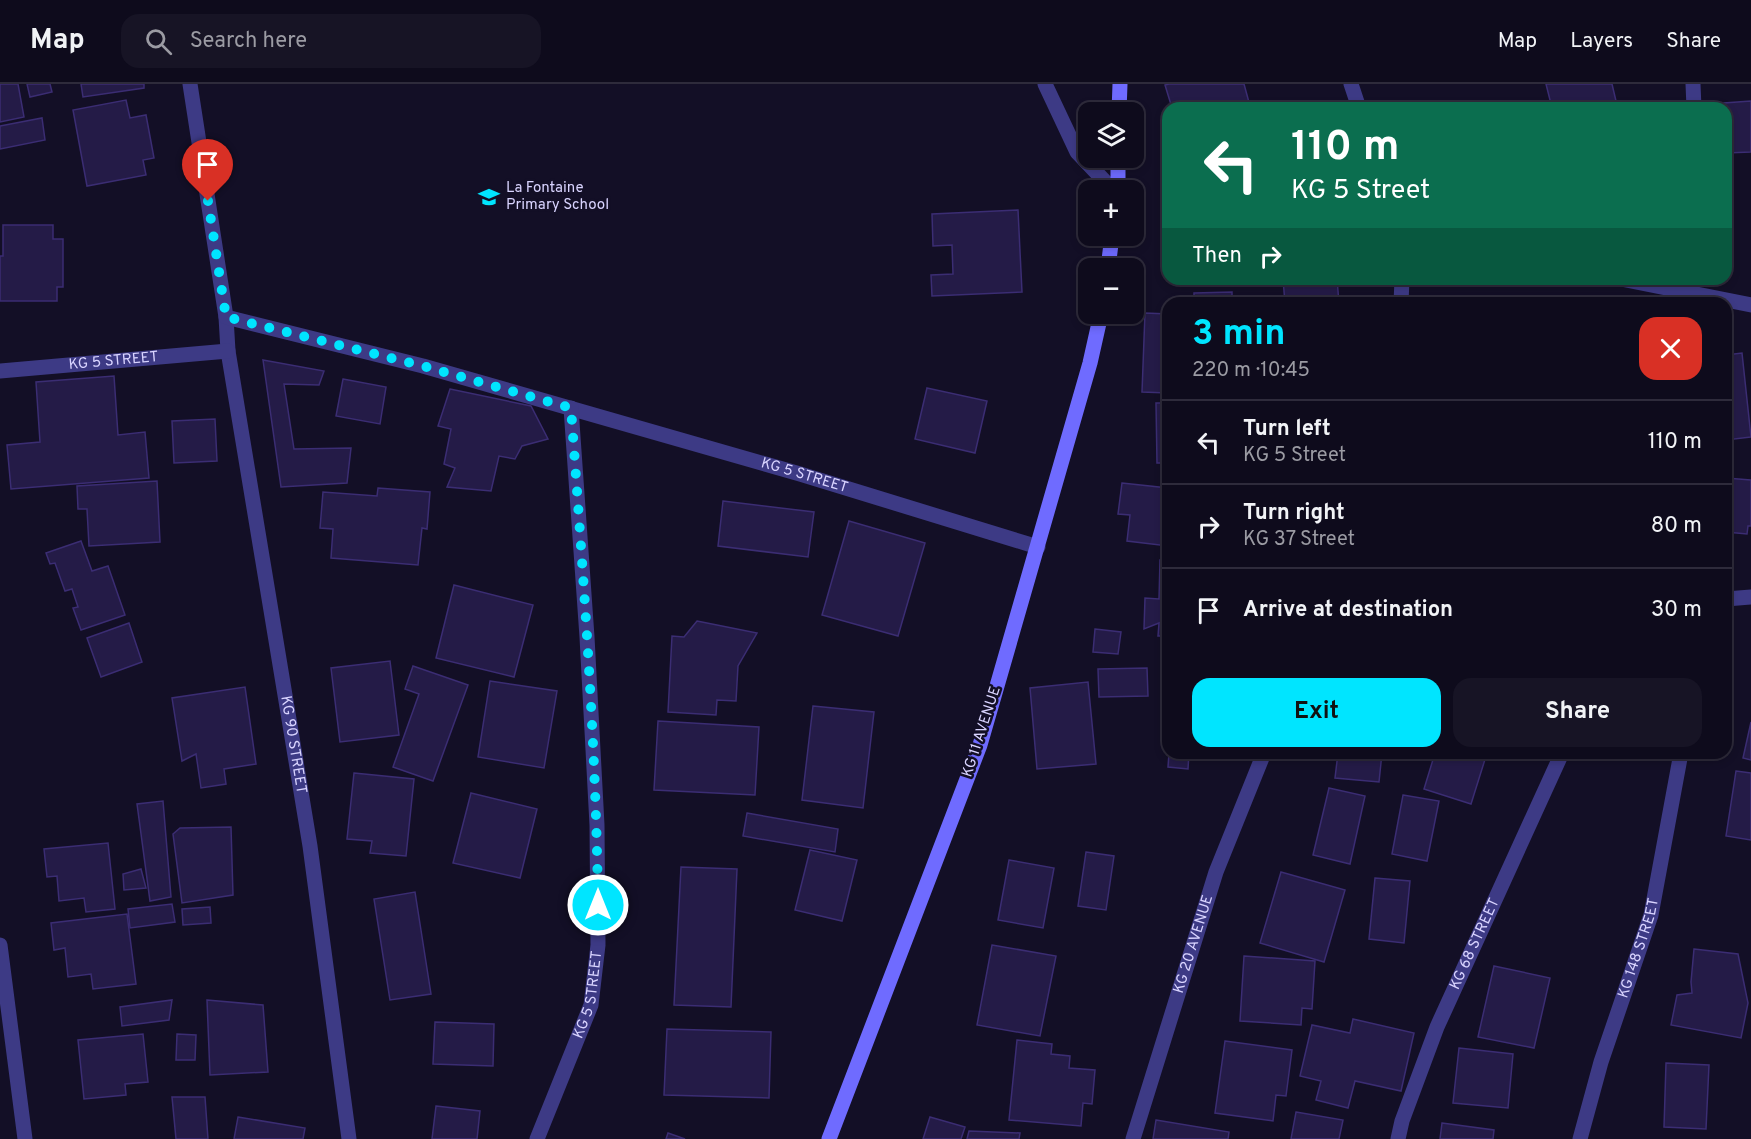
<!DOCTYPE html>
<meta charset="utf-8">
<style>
body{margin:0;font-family:Overpass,sans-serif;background:#171425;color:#f1f3f6;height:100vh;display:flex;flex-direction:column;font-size:22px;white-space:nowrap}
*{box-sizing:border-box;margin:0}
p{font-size:20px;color:#9b9ba3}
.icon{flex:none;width:33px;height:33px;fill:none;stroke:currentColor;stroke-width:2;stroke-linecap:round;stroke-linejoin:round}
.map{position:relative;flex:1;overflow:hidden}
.details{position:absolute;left:1162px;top:213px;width:570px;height:462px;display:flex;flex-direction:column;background:#0e0b1c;border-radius:18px;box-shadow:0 3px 9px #0003,0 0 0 2px #2e2b3b}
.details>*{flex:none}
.top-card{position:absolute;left:1162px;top:18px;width:570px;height:183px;border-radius:18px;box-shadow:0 3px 9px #0003,0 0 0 2px #2e2b3b;background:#0b6e4f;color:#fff;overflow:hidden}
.fabs{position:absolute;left:1078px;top:18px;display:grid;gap:12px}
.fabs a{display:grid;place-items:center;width:66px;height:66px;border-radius:12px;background:#0e0b1c;box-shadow:0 3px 9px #0003,0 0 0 2px #2e2b3b;font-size:30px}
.pin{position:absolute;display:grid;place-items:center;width:51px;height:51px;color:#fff;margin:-62px -26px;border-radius:50% 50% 50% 0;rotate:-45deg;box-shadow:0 0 6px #0007}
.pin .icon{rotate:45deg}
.me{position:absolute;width:66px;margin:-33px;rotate:0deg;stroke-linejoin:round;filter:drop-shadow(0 0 4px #0008)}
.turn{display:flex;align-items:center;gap:21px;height:126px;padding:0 30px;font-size:27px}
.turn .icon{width:78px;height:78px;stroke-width:2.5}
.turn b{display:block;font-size:42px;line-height:51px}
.then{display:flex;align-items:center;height:57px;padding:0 30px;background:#0003;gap:12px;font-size:22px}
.round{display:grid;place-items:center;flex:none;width:63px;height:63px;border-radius:18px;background:#171425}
.summary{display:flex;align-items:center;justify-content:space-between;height:102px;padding:0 30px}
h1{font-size:36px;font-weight:700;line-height:45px;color:#00e5ff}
.action{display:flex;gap:12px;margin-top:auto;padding:12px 30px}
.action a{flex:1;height:69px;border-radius:18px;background:#00e5ff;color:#111;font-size:24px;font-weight:700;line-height:69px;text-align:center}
.action a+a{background:#171425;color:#f1f3f6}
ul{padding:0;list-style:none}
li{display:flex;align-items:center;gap:18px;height:84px;padding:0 30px;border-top:2px solid #2e2b3b}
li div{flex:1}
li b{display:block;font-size:22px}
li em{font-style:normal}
header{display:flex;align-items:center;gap:36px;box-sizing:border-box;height:84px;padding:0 30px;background:#0e0b1c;border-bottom:2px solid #2e2b3b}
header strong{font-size:28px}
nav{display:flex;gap:33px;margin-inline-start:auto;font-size:21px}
.search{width:420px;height:54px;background:#171425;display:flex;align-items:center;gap:15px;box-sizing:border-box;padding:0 21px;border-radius:18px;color:#9b9ba3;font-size:22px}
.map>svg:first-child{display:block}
.building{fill:#241b47;stroke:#3b2d73;stroke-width:1.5}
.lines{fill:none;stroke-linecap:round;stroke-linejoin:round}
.lane{stroke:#3d3a85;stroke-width:15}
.street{stroke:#3d3a85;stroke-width:15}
.secondary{stroke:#6f6bff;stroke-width:15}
.route{stroke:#00e5ff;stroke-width:10;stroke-dasharray:0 18}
.labels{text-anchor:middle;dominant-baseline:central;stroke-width:5;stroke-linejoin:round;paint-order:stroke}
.poi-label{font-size:15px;fill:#d9d4ff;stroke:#130f26;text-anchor:start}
.street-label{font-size:15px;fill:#d9d4ff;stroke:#130f26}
</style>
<header>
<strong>Map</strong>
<div class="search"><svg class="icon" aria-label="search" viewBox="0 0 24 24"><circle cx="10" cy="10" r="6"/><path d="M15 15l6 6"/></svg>Search here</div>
<nav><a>Map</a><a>Layers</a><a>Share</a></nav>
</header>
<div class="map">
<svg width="1751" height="1055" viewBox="0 0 1751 1055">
<rect width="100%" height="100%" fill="#130f26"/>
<!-- building -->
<g class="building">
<path d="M0 0H18L24 33 0 38Z"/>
<path d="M27 0H50L52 8 30 13Z"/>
<path d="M81 0H144V4L83 13Z"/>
<path d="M1169 0H1244L1250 22 1243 24H1172L1165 1Z"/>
<path d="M1546 0H1612L1616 17 1589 24H1552Z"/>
<path d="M126 16 130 34 146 31 154 74 143 76 146 91 87 102 73 26Z"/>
<path d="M1751 17V68L1726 69V24H1724V19Z"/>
<path d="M42 34 45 56 0 65V42Z"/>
<path d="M1018 126 1022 208 932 212 931 191 953 190 952 161 933 162 932 130Z"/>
<path d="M3 141H53V155H63V203H57V217H0V172H3Z"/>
<path d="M1283 195H1337L1339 219H1285Z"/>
<path d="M1232 208V219H1194V209Z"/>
<path d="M1145 229 1168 230V309L1142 308Z"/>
<path d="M1742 269 1751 353 1726 356V271Z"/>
<path d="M263 276 324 287 319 301 284 300 294 365 351 364 347 399 281 403Z"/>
<path d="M114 292 118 351 145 348 149 394 11 405 7 361 40 358 36 298Z"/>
<path d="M343 295 386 303 380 340 336 332Z"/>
<path d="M927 304 987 317 975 369 915 355Z"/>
<path d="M450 305 531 322 548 355 522 362 515 375 499 372 491 407 447 403 455 384 444 380 451 345 438 342Z"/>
<path d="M1156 319H1168V379H1157Z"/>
<path d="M215 335 217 377 174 379 172 337Z"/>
<path d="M1726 394 1751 396V442H1748L1747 450 1726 448Z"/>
<path d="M157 397 160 458 89 462 87 425H78L77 402Z"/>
<path d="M1122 399 1168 404V462L1127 457 1130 431 1118 430Z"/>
<path d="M378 404 430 408 427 445 422 444 418 481 331 474 333 445 320 444 323 408 377 412Z"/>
<path d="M723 417 814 428 808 473 718 462Z"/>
<path d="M849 437 925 459 898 552 822 531Z"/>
<path d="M81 457 92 487 108 482 125 531 81 546 73 524 78 523 72 505 65 507 55 479 50 480 46 469Z"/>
<path d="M1160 476H1168V552H1158L1159 539 1144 545 1145 514 1159 515Z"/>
<path d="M454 501 533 521 514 593 436 574Z"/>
<path d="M697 537 757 549 738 582 736 617 717 616 716 631 668 628 672 552 684 553Z"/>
<path d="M129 539 142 578 101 593 87 554Z"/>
<path d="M1095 545 1121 548 1118 570 1093 568Z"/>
<path d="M390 577 399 651 340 658 331 584Z"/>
<path d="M413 582 468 601 433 697 393 683 419 610 405 605Z"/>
<path d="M1147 584 1148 612 1099 613 1098 585Z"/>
<path d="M490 597 557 607 544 684 478 673Z"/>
<path d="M1088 598 1096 680 1037 685 1030 604Z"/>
<path d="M245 603 256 680 224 685 226 700 201 704 196 670 182 677 172 614Z"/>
<path d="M813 622 874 628 863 724 802 716Z"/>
<path d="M658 637 759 643 755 711 654 706Z"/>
<path d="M1751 638V676L1743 674Z"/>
<path d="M1169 669H1189L1188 685 1168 683Z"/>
<path d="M1338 669H1382L1379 698 1335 694Z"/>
<path d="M1435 669H1487L1471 720 1424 705Z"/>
<path d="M1736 687 1751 689V756L1726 752Z"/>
<path d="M354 689 414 695 406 772 370 769 372 757 347 755Z"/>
<path d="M1329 704 1365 712 1350 780 1313 771Z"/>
<path d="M471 709 537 725 520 794 453 779Z"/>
<path d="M1403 711 1439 717 1427 777 1392 770Z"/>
<path d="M163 717 171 813 150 817 137 720Z"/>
<path d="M747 729 838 745 835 768 743 752Z"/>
<path d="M231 743 233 811 182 819 173 750 180 744Z"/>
<path d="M108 759 115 825 86 828 84 814 59 817 57 792 47 793 44 765Z"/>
<path d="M810 766 857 776 842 837 795 826Z"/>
<path d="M1086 768 1114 772 1106 826 1078 822Z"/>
<path d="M1009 776 1054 784 1043 844 998 836Z"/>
<path d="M681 783 737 785 731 923 674 921Z"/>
<path d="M141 785 146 804 124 806 123 790Z"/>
<path d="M1281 788 1345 806 1324 878 1260 859Z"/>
<path d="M1375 794 1410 797 1404 859 1369 855Z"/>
<path d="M415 808 431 910 390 916 374 815Z"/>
<path d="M172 820 175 838 130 844 128 825Z"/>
<path d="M210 823 211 839 183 841 182 825Z"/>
<path d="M127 830 136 900 93 905 91 890 68 893 65 864 54 866 51 839Z"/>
<path d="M992 861 1056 872 1040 952 977 941Z"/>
<path d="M1694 865 1738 870 1748 919 1741 954 1671 941 1677 911 1692 909 1691 898Z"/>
<path d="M1244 872 1315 877 1312 925 1302 924 1301 941 1240 937Z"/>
<path d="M1494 882 1550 894 1534 964 1478 953Z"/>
<path d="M172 916 169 936 122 942 120 923Z"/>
<path d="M207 916 263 921 268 988 210 991Z"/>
<path d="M1353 935 1414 949 1401 1007 1355 997 1348 1024 1316 1016 1321 997 1300 992 1312 941 1350 949Z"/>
<path d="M435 938 494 940 493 982 433 980Z"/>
<path d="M667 945 771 948 769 1014 664 1011Z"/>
<path d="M143 950 148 998 125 1000 126 1011 84 1015 78 956Z"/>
<path d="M177 950 196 951 195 976H176Z"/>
<path d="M1017 956 1052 960 1051 970 1070 972 1069 984 1095 986 1092 1020 1083 1019 1081 1042 1009 1036Z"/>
<path d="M1225 957 1292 966 1286 1012 1276 1011 1273 1037 1215 1029Z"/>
<path d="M1459 964 1513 970 1508 1024 1453 1019Z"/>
<path d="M1666 979 1709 981 1706 1045 1664 1043Z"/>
<path d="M172 1013H205L208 1055H176Z"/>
<path d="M436 1022 480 1027 477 1055H432Z"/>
<path d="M1296 1028 1343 1036 1339 1055H1291Z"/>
<path d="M238 1033 305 1044 303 1055H234Z"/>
<path d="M930 1033 965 1043 961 1055H923Z"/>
<path d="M1156 1036 1229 1048 1228 1055H1153Z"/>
<path d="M1442 1039 1494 1046 1493 1055H1440Z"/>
<path d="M969 1047 1020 1049 1019 1055H967Z"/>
<path d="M668 1049 685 1055H666Z"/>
</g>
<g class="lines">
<!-- lane -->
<path class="lane" d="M1045 0 1077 68 1113 106"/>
<!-- street -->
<g class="street">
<path id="s1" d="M190 0 226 233 228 267 310 762 349 1055"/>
<path d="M1351 0 1359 24"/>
<path d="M1693 0 1694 24"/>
<path d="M1621 195 1751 221"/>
<path d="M1401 219 1402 195"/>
<path id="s2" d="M226 233 423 282 800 390 1038 463"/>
<path id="s3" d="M0 287 228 267"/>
<path d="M1726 515 1751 513"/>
<path d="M0 861 25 1055"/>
<path id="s4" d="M537 1055 591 921 598 861 597 741 587 553 571 324"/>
<path id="s5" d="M1133 1055 1216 788 1264 669"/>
<path id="s6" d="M1398 1055 1402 1037 1437 943 1562 669"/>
<path id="s7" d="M1580 1055 1601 978 1651 831 1681 669"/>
</g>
<!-- secondary -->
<g class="secondary">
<path d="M1119 28 1120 0"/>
<path d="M1118 106V74"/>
<path d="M1108 184 1112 152"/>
<path d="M829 1055 980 661 1090 279 1101 230"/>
</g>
</g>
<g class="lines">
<!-- route -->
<path class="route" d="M208 117 226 233 423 282 571 324C583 490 596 655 598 821"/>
</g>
<!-- icons -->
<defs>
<symbol id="school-bare" viewBox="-9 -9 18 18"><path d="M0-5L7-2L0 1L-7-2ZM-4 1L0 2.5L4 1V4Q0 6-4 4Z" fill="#00e5ff" stroke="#130f26" stroke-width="2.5" paint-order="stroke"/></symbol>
</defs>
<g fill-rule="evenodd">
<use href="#school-bare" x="474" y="98" width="30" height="30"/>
</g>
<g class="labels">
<!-- poi labels -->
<g class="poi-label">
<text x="506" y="104">La Fontaine<tspan x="506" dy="17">Primary School</tspan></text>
</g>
<!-- street labels -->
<g class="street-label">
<text stroke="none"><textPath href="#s3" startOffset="114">KG 5 STREET</textPath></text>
<text stroke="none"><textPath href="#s2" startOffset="600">KG 5 STREET</textPath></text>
<text transform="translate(982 648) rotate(-72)">KG 11 AVENUE</text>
<text stroke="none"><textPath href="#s1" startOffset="669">KG 90 STREET</textPath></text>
<text stroke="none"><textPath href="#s5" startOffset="204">KG 20 AVENUE</textPath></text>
<text stroke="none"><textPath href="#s6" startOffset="210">KG 68 STREET</textPath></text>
<text stroke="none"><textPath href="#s7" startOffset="200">KG 148 STREET</textPath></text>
<text stroke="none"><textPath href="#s4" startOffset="154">KG 5 STREET</textPath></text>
</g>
</g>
</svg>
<div class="fabs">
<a><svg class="icon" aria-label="layers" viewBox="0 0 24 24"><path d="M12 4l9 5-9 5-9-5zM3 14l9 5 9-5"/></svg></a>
<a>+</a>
<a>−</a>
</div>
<div class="pin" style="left:208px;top:117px;background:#d93025"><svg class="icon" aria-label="arrive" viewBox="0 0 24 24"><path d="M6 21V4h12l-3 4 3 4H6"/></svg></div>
<svg class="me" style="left:598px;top:821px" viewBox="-20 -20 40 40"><circle r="17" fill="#00e5ff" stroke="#fff" stroke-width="3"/><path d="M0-11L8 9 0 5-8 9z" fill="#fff"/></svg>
<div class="top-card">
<div class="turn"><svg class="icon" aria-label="left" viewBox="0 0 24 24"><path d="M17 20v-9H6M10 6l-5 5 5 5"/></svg><div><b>110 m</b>KG 5 Street</div></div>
<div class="then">Then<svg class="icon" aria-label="right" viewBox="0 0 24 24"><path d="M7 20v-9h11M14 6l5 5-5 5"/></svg></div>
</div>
<section class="details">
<div class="summary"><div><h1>3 min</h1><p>220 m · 10:45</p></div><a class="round" style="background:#d93025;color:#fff"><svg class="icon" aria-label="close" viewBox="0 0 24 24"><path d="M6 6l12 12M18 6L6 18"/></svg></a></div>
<ul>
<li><svg class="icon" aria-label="left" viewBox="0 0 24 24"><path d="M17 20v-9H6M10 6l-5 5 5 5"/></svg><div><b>Turn left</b><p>KG 5 Street</p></div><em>110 m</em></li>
<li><svg class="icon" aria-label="right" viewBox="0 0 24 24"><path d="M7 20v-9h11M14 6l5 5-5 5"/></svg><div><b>Turn right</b><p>KG 37 Street</p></div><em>80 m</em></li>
<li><svg class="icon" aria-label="arrive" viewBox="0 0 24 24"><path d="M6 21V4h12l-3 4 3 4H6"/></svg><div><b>Arrive at destination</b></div><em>30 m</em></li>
</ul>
<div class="action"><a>Exit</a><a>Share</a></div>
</section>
</div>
